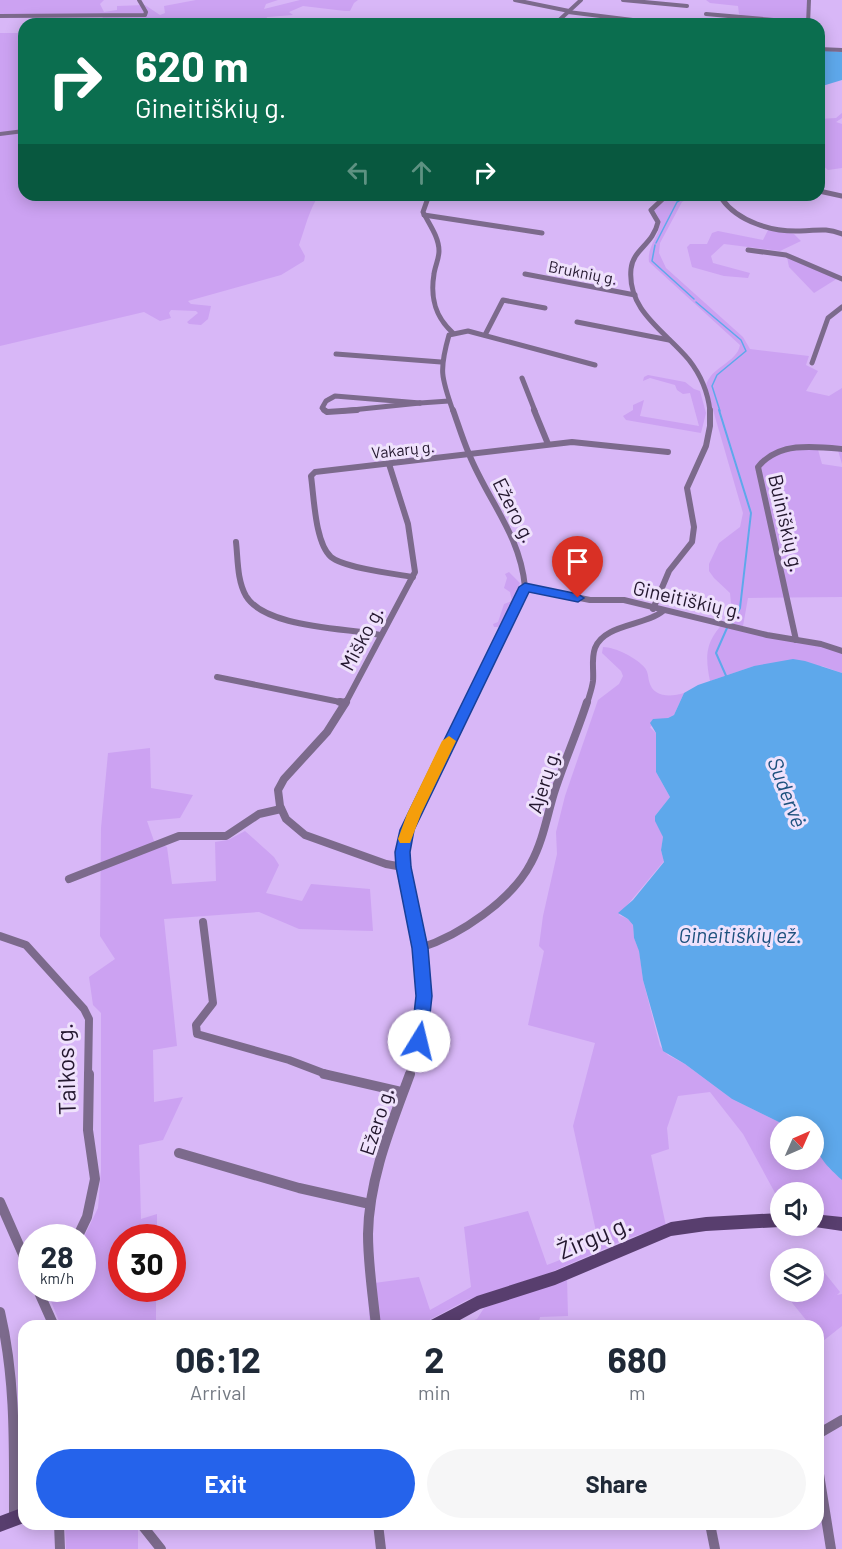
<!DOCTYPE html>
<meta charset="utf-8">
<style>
body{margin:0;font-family:Barlow,sans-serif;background:#f6f6f7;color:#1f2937;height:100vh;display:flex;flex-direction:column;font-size:22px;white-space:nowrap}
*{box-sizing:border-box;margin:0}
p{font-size:20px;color:#747a83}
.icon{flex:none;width:33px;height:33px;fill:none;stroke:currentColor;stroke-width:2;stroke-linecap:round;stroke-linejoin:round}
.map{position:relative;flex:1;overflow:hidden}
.details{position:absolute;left:18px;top:1320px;width:806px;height:210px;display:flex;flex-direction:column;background:#fff;border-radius:18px;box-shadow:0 3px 15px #0003}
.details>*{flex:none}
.banner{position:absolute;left:18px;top:18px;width:807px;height:183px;border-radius:18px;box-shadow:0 3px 15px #0003;background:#0b6e4f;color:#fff;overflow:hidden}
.needle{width:39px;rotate:45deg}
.buttons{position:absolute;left:770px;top:1116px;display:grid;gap:12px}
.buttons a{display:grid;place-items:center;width:54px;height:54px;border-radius:50%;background:#fff;box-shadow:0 3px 15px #0003;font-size:30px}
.speed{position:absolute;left:18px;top:1224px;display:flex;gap:12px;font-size:30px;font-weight:700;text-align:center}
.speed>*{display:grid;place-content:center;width:78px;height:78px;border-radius:50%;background:#fff;box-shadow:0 3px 15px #0003;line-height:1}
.speed small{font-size:15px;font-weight:400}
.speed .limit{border:9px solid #d22;background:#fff;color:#111}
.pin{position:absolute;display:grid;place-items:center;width:51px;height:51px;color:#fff;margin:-62px -26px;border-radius:50% 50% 50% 0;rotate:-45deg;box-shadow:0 0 6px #0007}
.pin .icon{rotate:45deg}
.me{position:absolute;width:66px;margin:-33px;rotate:9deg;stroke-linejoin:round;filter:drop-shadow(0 0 4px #0008)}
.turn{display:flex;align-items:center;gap:21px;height:126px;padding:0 18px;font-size:27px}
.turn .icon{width:78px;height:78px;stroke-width:2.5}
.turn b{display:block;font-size:42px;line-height:51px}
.lanes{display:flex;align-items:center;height:57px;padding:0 18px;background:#0003;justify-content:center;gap:30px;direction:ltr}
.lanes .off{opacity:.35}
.eta{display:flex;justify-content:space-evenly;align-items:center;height:102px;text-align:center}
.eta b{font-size:36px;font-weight:700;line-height:42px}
.action{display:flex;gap:12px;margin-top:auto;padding:12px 18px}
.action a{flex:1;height:69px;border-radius:36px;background:#2563eb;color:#fff;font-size:24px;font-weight:700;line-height:69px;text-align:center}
.action a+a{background:#f6f6f7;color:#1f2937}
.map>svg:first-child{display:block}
.green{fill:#cca2f2}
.water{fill:#5ea8eb}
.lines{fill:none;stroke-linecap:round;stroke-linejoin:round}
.stream-far1{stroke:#5ea8eb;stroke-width:1.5}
.stream{stroke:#5ea8eb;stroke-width:2}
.street-far4{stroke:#7c6a8c;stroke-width:4}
.street-far3{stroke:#7c6a8c;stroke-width:5}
.street-far2{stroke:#7c6a8c;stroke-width:6}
.street-far1{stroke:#7c6a8c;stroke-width:8}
.street{stroke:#7c6a8c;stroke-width:10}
.secondary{fill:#583e6e;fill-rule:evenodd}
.route{fill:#2563eb;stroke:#184099;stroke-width:1.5}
.slow{fill:#f59e0b}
.labels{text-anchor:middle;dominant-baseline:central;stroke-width:6;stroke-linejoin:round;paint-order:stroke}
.far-street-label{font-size:16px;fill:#23172e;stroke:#efe2fc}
.street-label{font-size:20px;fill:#23172e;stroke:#efe2fc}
.water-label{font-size:21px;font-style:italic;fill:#1d517e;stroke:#efe2fc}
.near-street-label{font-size:24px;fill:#23172e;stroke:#efe2fc}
</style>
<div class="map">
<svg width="842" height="1549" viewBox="0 0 842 1549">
<rect width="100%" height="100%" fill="#d8b7f7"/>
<!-- green -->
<g class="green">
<path d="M0 0H104L100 4 104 12 117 10V6L145 5 160 15 165 13 164 6 196 0H278L266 4 264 9 300 0H358L354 3 350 11H345L303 6 289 12 293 15 267 17 265 24H97L103 17 6 18 0 16Z"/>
<path d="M706 0H807V21L742 16 739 14 738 6 710 3Z"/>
<path d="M0 33H24V195H319C309 210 305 228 299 245L305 256 304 261 281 275 188 301 191 304 211 306 208 319 201 325 189 324 187 322 198 313 196 311 171 310 169 313 171 318 160 321 144 312 0 346Z"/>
<path d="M842 113V118L836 122 842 124V168L828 170 822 165 824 161 819 158V119L836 118Z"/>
<path d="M670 195H695L682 202 660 243 659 253 666 268 743 337 750 349 809 356 806 365 818 371 806 391 829 396 842 388V464L837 447 817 446 822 464 842 467V597L748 598 743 626 741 629 815 644 842 653V673L822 666H754L710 681C703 648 709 637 732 614L730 593 714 578 709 571V564L719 543 740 527 743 513 706 386C710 367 737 363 740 345L649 262C646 240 671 230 653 209Z"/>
<path d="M770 226 794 234 801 241 780 251 724 244 711 256 713 263 750 273 748 278 724 276 692 267 687 247 690 244H707L712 233 718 231 763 240Z"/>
<path d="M787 257 838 278 814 293 789 267Z"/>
<path d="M648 375 685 382 694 389 700 391 706 413 701 433 626 420 623 416 633 410V405L644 400 640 416 699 426 690 393 683 394 677 390 675 385 650 378 643 381 644 377Z"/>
<path d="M509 572 520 583 517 590 520 591 504 627H494L493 624 498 622 504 604 512 601 510 592 504 588 507 578 505 574Z"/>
<path d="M603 647C615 647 637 658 645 668 648 672 648 676 649 681 653 698 671 697 684 693L674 715 650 727 656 733V772L670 797 655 816 663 837 661 850 664 861 619 915 628 919 633 925 634 938 639 950 643 980 660 1046 668 1055 685 1064 732 1099 787 1126H780V1160H813V1144L829 1168 842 1180V1219L813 1216V1192H780V1202L743 1134 710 1092 678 1096 667 1128 669 1149 651 1155 666 1226 626 1239 549 1273 467 1300 418 1326H370L367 1284 419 1277 430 1310 471 1287 464 1227 528 1211 547 1265 599 1245 573 1126 595 1043 528 1025 544 951 539 946 543 916 557 854 556 832 565 796 598 700 619 684 623 676 621 671 602 653Z"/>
<path d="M150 748 151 788 193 795 180 818 147 821 154 841 167 847 172 884 216 881 215 842 228 840 245 831 274 857 279 865 266 893 302 901 311 884 370 889 373 931 299 929 259 912 164 919 177 1046 153 1050 154 1102 183 1097 163 1140 139 1145 141 1219 157 1214V1237L122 1238V1288L156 1289V1326H61L46 1289 82 1288 83 1239 98 1208 101 1171V1013L93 1005 89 977 115 959 100 936 101 828 108 753Z"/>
<path d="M824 1272 840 1292 837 1295 842 1294V1326L823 1341 818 1334V1326H811L789 1299 798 1292H813V1280Z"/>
<path d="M567 1278 568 1316 540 1317 538 1326H458L477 1319 484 1308Z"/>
<path d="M65 1524H134L138 1530V1549H66Z"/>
</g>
<!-- water -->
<g class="water">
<path d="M819 50 842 52V80L819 87Z"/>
<path d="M793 659 805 661 842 673V1180C823 1163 813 1152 813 1126H787L732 1099 685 1064 663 1051 643 980 639 951 634 938 633 925 628 919 618 913 633 900 664 862 661 850 663 837 655 821V816L670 797 656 772V733L650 723 653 719 668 718 674 715 684 693 698 685 754 666Z"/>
</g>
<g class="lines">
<!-- stream-far1 -->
<g class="stream-far1">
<path d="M656 243 677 202 688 195"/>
<path d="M655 245 652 261 694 299"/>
<path d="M696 302 741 340 746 351 717 375 712 386 720 411"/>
</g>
<!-- stream -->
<g class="stream">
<path d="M719 410 751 513 740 608 732 623"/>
<path d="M727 628 716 653 727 678"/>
</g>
<!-- street-far4 -->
<g class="street-far4">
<path d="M515 0 569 11"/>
<path d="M623 0 687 6"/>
<path d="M568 12 665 24"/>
<path d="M706 14 808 23"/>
<path d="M0 16 145 15 146 12 139 0"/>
<path d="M559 20 595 24"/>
<path d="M314 21 343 24"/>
<path d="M555 24 581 0"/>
<path d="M808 24 809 0"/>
<path d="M819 49 842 50"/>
<path d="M0 134 24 131"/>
</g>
<!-- street-far3 -->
<g class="street-far3">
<path d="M819 191 842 196"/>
<path d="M429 195 423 212C429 224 439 237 439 251 439 259 435 266 434 274 430 298 435 317 453 333"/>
<path d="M667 195 651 210 658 222C653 245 633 249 631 269 627 311 665 331 689 360 700 374 708 393 710 411"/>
<path d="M723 195 722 199C738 222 773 232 800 231 817 231 824 227 842 234"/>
<path d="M424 215 542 233"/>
<path d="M748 250 786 255 842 279"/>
<path d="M525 274 635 295"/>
<path d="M577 322 669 340"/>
<path d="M485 335 503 300 545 308"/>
<path d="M336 354 441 362"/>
<path d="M812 363 828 318 842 307"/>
<path d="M522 378 535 411"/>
<path d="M420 403 449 401"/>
<path d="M326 411 322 408 326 401 335 396 420 403"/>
<path d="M342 411 420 403"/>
<path d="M453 411C441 377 439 370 449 335L468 331 595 365"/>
</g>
<!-- street-far2 -->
<g class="street-far2">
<path d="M324 410 327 412 357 410"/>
<path d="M453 410C458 424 463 440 469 454 488 501 520 534 525 587L468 704"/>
<path d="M534 410 548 444"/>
<path d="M236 542C238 560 237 580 246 596 265 628 346 628 380 635"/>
<path d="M413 577C395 574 344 568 331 557 315 543 314 497 311 476L315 472 572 442 668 452"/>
<path d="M525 587 590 600H624L767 635 821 644 842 651"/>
<path d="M653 609 669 571 692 542 694 527 687 488 706 446 710 426V410"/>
<path d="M796 640 758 467C778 442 813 446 842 449"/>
<path d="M217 677 345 703"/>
<path d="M345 704 415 572 408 524 389 464"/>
<path d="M587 704C589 696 592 689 593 681 594 670 591 659 595 648 604 624 645 626 663 611"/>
</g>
<!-- street-far1 -->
<g class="street-far1">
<path d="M340 702 345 703"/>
<path d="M346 702 327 732 284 779 278 790 280 806 286 819 305 835 386 864 403 867"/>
<path d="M69 879 179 836H226L259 814 281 809"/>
<path d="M203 922 213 1003 196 1025 197 1034 289 1060 331 1076"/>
<path d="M0 936 26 945 84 1009 89 1019 88 1076"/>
<path d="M420 948C459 936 512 900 531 863 543 841 547 816 554 793 564 762 577 733 587 702"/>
<path d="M409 1076 421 1036 424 995 420 948 405 867 407 830 469 702"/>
</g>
<!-- street -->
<g class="street">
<path d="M324 1074 402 1092"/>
<path d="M179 1153 299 1188 370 1204"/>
<path d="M0 1202 32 1275"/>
<path d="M77 1238 87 1217 95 1179 88 1130 89 1074"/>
<path d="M37 1288 54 1326"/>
<path d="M0 1312C16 1380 14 1449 14 1519"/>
<path d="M376 1326C373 1296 368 1265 368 1234 369 1178 391 1126 410 1074"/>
<path d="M818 1434 842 1420"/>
<path d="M818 1468 831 1549"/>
<path d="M59 1524 60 1549"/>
<path d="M141 1524 161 1549"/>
<path d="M378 1524 381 1549"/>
<path d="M710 1524 715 1549"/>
</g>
<!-- secondary -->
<g class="secondary">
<path d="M780 1213V1226H783L780 1227 706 1231 671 1236 555 1285 480 1309 449 1326H427L429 1321 477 1296 555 1271 671 1222 706 1217Z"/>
<path d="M813 1214 842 1217V1231L808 1226H813Z"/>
<path d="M24 1507V1523L0 1532V1516Z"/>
</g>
</g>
<!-- route -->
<path class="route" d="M525 583 578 594 584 598 578 602 529 592 414 830 410 852 411 867 428 948 432 996 427 1041 425 1046 419 1048 413 1046 411 1041 416 996 412 948 396 867 395 852 400 830 519 587Z"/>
<!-- slow -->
<path class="slow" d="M449 736 456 741 421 814 410 843H400L398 839 407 814 442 741Z"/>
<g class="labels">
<!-- far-street labels -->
<g class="far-street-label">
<text transform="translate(583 272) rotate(11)">Bruknių g.</text>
<text transform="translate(403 449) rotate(-6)">Vakarų g.</text>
</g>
<!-- street labels -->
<g class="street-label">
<text transform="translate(515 510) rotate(63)">Ežero g.</text>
<text transform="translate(787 523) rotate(77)">Buiniškių g.</text>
<text transform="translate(688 599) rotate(13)">Gineitiškių g.</text>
<text transform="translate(361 638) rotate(-62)">Miško g.</text>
<text transform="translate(543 781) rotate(-72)">Ajerų g.</text>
<text transform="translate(376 1121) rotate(-72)">Ežero g.</text>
</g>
<!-- water labels -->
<g class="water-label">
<text transform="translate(788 792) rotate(69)">Sudervė</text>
<text x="740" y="934">Gineitiškių ež.</text>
</g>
<!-- near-street labels -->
<g class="near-street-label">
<text transform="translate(65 1069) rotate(-92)">Taikos g.</text>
<text transform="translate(594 1236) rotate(-23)">Žirgų g.</text>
</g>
</g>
</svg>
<div class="buttons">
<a><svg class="needle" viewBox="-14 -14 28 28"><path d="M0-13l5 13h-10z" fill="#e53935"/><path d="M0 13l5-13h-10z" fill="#747a83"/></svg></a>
<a><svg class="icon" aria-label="sound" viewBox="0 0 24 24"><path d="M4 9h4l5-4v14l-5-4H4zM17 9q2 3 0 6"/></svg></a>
<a><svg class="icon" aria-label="layers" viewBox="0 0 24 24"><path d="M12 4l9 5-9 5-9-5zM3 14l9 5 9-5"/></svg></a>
</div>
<div class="speed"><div>28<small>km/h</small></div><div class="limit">30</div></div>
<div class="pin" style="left:578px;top:598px;background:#d93025"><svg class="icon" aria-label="arrive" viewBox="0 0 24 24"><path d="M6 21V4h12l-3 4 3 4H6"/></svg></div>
<svg class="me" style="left:419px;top:1041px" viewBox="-20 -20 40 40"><circle r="19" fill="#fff"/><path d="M0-13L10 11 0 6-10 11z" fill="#2563eb"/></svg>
<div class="banner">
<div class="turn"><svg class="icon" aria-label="right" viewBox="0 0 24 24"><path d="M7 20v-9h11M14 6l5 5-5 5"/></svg><div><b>620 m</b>Gineitiškių g.</div></div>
<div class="lanes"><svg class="icon off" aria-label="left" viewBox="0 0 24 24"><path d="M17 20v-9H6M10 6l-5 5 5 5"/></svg><svg class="icon off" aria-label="ahead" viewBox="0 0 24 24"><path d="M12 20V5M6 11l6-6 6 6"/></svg><svg class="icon" aria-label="right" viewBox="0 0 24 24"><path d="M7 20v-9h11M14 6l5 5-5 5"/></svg></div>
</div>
<section class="details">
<div class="eta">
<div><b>06:12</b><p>Arrival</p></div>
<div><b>2</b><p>min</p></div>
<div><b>680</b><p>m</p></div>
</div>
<div class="action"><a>Exit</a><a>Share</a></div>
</section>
</div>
